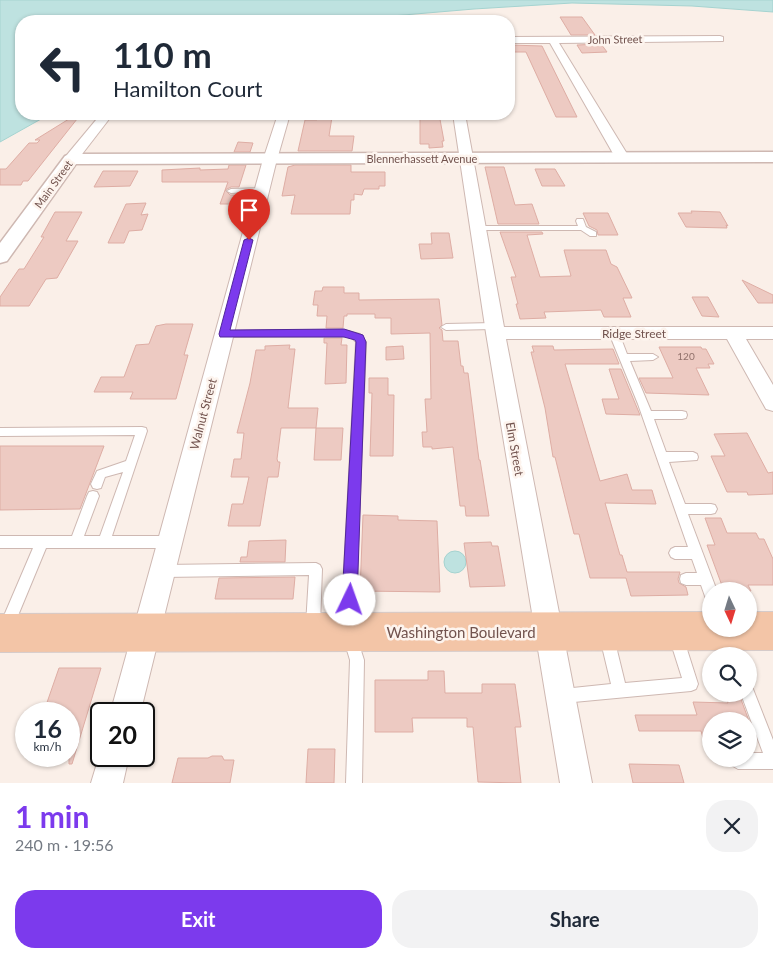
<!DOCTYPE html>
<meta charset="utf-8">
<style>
body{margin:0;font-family:Lato,sans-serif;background:#f2f2f3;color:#1f2937;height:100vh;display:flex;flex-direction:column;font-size:19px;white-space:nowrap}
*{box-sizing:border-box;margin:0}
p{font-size:16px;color:#747a83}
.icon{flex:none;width:28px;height:28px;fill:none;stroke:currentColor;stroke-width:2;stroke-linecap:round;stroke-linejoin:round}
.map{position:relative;height:783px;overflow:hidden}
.drawer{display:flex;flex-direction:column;background:#fff;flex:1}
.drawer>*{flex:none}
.top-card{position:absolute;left:15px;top:15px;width:500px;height:105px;border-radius:20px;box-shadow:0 1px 4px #0004;background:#fff;color:#1f2937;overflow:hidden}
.needle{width:32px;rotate:176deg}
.tools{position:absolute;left:702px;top:582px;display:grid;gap:10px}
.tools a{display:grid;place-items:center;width:55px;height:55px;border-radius:50%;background:#fff;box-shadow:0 1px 4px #0004;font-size:25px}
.speed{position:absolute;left:15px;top:702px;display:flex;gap:10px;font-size:25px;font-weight:700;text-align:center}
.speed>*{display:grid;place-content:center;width:65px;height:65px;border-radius:50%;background:#fff;box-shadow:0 1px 4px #0004;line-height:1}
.speed small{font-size:12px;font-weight:400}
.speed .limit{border:2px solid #111;border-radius:8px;background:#fff;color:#111}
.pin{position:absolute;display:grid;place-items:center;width:42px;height:42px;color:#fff;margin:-51px -21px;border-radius:50% 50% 50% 0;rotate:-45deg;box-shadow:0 0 5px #0007}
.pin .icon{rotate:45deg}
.me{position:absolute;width:55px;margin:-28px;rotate:3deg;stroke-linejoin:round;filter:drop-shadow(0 0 4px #0008)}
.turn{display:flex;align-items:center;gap:18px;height:105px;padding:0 15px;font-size:22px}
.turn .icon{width:65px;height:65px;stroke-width:2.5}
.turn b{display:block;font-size:35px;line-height:42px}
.round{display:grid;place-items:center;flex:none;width:52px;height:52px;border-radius:20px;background:#f2f2f3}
.head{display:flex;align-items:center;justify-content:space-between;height:85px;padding:0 15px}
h1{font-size:30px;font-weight:700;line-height:38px;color:#7c3aed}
.button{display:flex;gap:10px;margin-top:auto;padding:10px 15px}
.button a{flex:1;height:58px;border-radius:20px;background:#7c3aed;color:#fff;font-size:20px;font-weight:700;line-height:58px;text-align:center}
.button a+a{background:#f2f2f3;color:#1f2937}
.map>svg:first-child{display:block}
.water{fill:#bee2e0;stroke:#a5d3d0}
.building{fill:#edcac2;stroke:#deada4}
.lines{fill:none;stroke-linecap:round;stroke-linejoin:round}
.service-casing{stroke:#ceb8b2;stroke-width:2}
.minor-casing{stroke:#ceb8b2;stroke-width:2}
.tertiary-casing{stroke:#ceb8b2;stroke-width:3}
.primary-casing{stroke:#d5cbca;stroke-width:2}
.service{fill:#fff;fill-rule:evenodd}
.minor{fill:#fff;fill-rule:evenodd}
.tertiary{fill:#fff;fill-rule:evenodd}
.primary{fill:#f3c5a7;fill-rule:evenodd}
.route{fill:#7c3aed;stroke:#51269a}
.labels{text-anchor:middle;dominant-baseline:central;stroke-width:5;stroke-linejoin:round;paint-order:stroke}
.number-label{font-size:10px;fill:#91716b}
.far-street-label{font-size:11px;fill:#72534e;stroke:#fdf4ee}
.street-label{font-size:12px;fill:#72534e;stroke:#fdf4ee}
.near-street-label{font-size:15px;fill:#72534e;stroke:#fdf4ee}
</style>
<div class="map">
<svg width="773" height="783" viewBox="0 0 773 783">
<rect width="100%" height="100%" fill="#faefe8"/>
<!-- water -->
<g class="water">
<path d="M0 0H773V12L692 6 572 3 474 9 380 17 359 21H21V114H50L0 142Z"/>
<circle cx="455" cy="562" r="11"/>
</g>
<!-- building -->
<g class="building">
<path d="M560 17H582L595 35H571Z"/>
<path d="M601 44 607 52 582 53 577 45Z"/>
<path d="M510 45 542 46 577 117H556L526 52H513Z"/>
<path d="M77 114H81L28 181H23L21 185H0V169H6L29 143H37L40 140H35Z"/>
<path d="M420 114H439L444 141H442L443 147 429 148V144H420Z"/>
<path d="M318 117H332L329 136H354L352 151H298L305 120H317Z"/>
<path d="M238 142 253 143 250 152H234Z"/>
<path d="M229 165H246L239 187H231L225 190 230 195H237L234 204H220L228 182H162V170L200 168V170L228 169Z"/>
<path d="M295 165H351V172H385V186H379V189H364L362 195 354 194V200H351L350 214H291L295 195 282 196 288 167Z"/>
<path d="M485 167H504L515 205 532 204 539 224H498Z"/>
<path d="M535 169H555L565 186H542Z"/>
<path d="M103 171H138L130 186 94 187Z"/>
<path d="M146 203 141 215 148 214 142 230 129 231 124 243H108L126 204Z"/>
<path d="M691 211 720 212 728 226 726 225 727 228 686 227 678 213H692Z"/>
<path d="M55 212H82L66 241H78L57 278 46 279 29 306H0V297L19 269H24L44 237H41Z"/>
<path d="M583 213H608L618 235H598L597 230 589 226Z"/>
<path d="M500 232H542L543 234 527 235 540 277 571 276 564 250H606L611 264 617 267 632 298H623L631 317H604L601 310 544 312 546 318 520 319 516 304H518L511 277H516Z"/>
<path d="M431 233H449L453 258 421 259 419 244H432Z"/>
<path d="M742 280 773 295V303H758Z"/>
<path d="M323 287H344V293H359V300L439 299 442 325 439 328 442 330 443 341H458L461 366H463L464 373H468L479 460H480L489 516H466L465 506H460L453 447 432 449V447H423L422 432H427L425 399H431L430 333 391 334V318H375V314H347V316H344L343 328H326L327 316H317L318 305H313L315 291H322Z"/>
<path d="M692 297H708L719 317 702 316Z"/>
<path d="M166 324H193L184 355H188L176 399H130L133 392H94L101 377H124L136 345 149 344 156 326Z"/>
<path d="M324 338H342L341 345H347L346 383 325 384 327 343H324Z"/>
<path d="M290 345 289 349H295L288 408H318L316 428H281L277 459 278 462H280L278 477H268L260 526H228L232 504H243L249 477H231L234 459H241L244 433H237L250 383 256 350H265V346Z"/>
<path d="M403 346 404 359 386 360V347Z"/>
<path d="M532 346H553L554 350 613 349 619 364H565L600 481 627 474 632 490H652L656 504 605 503 620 555H622L627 572H680L678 579 679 583 686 587 688 595 631 596 626 578H590L579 534H574L555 457H553L545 408 531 352H534Z"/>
<path d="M659 347H701L702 349H706L714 364H708L710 368H696L709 395 646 393 639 378H673Z"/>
<path d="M609 369H621L640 415 606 414 602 399H619Z"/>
<path d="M369 378H388V395H394L393 456H370L372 393H369Z"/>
<path d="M316 428H343L341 460H314Z"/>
<path d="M747 433 768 473 773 472V494L748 495 747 492H727L711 456H725L714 434Z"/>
<path d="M0 446H104L80 509 0 510Z"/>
<path d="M363 515 398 516V520L437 521 440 592 360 591Z"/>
<path d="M705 518H721L727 533H756L759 539H764L773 559V585H748L751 591H724L707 545H715Z"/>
<path d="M286 540 285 562H240L241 557H247L249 541Z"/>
<path d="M491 542 492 546H498L505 586 470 587 464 543Z"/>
<path d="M295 577 293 599H215L219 578Z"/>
<path d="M59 668H101L72 764H69V714H43Z"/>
<path d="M428 671H444L445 693H482V684H515L521 727H515L521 783 478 782 473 727H467V718H412L413 732H375V680H428Z"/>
<path d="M725 694H739L749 721H711V752H707L701 731H639L635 715H697L693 702 728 703Z"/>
<path d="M308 749H335L334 783H306Z"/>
<path d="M212 756H222L224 760H234L230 783H172L178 758H208Z"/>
<path d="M629 764 679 765 684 783H633Z"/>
</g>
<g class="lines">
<defs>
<g id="service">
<path d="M262 188 265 190 264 191 231 193 227 191 231 189Z"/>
<path d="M577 219H583L586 227 596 232V236H590L581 230H477L473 228 477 226H578L576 221Z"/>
<path d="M494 323 499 326 494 329 446 330 441 327 446 324Z"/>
<path d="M344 330 360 334 366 342 355 626 353 631 348 633 343 631 341 626 356 342 351 337 344 336 224 337 219 334 224 331Z"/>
<path d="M614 330 619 333 627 354H653L658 357 653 360 630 361 651 411H682L686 412 687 415 686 418 682 419H654L666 452H693L697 454 698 457 697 460 669 462 685 504H711L715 505 717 509 715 513 711 514H688L717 591H711V600L706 599 701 585H686L681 583 680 579 681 575 686 573H697L692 559H675L671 557 669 553 671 549 675 547H688L638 404 609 333Z"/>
<path d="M142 427 146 428 147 431 112 536H170L174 538 176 542 174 546 170 548H46L12 630 7 632 2 630 0 625 33 548H0V536H72L87 496 89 492 93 491 97 492 99 496 84 536H100L123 472 105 477 101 488 97 489 93 488 91 484 97 471 126 461 135 435 0 436V428Z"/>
<path d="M316 563 320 565 322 569 320 625 318 630 313 632 308 630 306 625 309 575 163 577 159 575 157 571 159 567 163 565Z"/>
<path d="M717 629H731L741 656H727Z"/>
<path d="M676 630 681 632 683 637 698 684 696 689 691 691 563 703 558 701 556 696 558 691 563 689 611 684 600 638 602 633 607 631 612 633 614 638 625 683 682 678 669 637 671 632Z"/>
<path d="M351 633 356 635 364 660 362 783H346L350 660 344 640 346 635Z"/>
<path d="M749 687 753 689 773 740V769H738L733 766 730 761 731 759H749V753H763L741 694H749Z"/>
</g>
<g id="minor">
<path d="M720 36 723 37V41L559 43 629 157 622 161 615 157 550 43H509V37Z"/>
<path d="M101 114H113L76 162H66L64 159 66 156Z"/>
<path d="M278 114H290L276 163 140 714H110L262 163Z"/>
<path d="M453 114H465L504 327H773V339H746L773 385V411L766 409 727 339H506L592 783H560L486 333Z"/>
<path d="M101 750V756H129L123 783H91Z"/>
</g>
<path id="tertiary" d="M773 152V162L76 164 7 261 0 263V243L65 156 71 154Z"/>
<path id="primary" d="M711 612V629H749V612H773V650L0 652V614Z"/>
</defs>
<!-- service casing -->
<use href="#service" class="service-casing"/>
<!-- minor casing -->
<use href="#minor" class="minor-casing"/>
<!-- tertiary casing -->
<use href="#tertiary" class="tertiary-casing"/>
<!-- primary casing -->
<use href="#primary" class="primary-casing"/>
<!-- service -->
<use href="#service" class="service"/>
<!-- minor -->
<use href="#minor" class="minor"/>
<!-- tertiary -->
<use href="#tertiary" class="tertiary"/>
<!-- primary -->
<use href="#primary" class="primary"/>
</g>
<!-- route -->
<path class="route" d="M249 238 253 240 230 330 344 329 363 335 366 342 357 600 355 606 350 608 344 606 342 600 356 342 355 340 344 337H220L219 334 244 240Z"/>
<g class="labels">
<!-- number labels -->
<g class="number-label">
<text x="686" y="356">120</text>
</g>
<!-- far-street labels -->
<g class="far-street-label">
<text transform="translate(615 39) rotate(-1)">John Street</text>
<text x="422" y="158">Blennerhassett Avenue</text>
<text transform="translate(53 184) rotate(-54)">Main Street</text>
</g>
<!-- street labels -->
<g class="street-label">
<text x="634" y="333">Ridge Street</text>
<text transform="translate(203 414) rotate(-75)">Walnut Street</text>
<text transform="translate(515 449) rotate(80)">Elm Street</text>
</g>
<!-- near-street labels -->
<g class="near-street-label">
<text x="461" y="632">Washington Boulevard</text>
</g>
</g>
</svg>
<div class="tools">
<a><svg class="needle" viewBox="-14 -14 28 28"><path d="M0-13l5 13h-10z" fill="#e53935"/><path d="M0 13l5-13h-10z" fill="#747a83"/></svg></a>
<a><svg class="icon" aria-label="search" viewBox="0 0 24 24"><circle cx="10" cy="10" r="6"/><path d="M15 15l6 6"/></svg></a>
<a><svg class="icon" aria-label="layers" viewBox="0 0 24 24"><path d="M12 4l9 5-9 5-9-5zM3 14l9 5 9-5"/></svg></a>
</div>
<div class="speed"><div>16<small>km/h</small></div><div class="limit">20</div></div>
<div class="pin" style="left:249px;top:240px;background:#d93025"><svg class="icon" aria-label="arrive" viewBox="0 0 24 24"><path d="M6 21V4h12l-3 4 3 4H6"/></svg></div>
<svg class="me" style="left:350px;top:600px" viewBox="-20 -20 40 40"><circle r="19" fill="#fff"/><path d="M0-13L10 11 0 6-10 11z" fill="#7c3aed"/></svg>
<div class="top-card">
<div class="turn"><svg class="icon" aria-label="left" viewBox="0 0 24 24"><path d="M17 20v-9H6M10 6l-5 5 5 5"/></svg><div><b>110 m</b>Hamilton Court</div></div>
</div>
</div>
<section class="drawer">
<div class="head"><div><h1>1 min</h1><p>240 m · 19:56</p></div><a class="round"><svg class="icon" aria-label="close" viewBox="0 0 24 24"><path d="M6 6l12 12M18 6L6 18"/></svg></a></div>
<div class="button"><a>Exit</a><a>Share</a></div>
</section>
